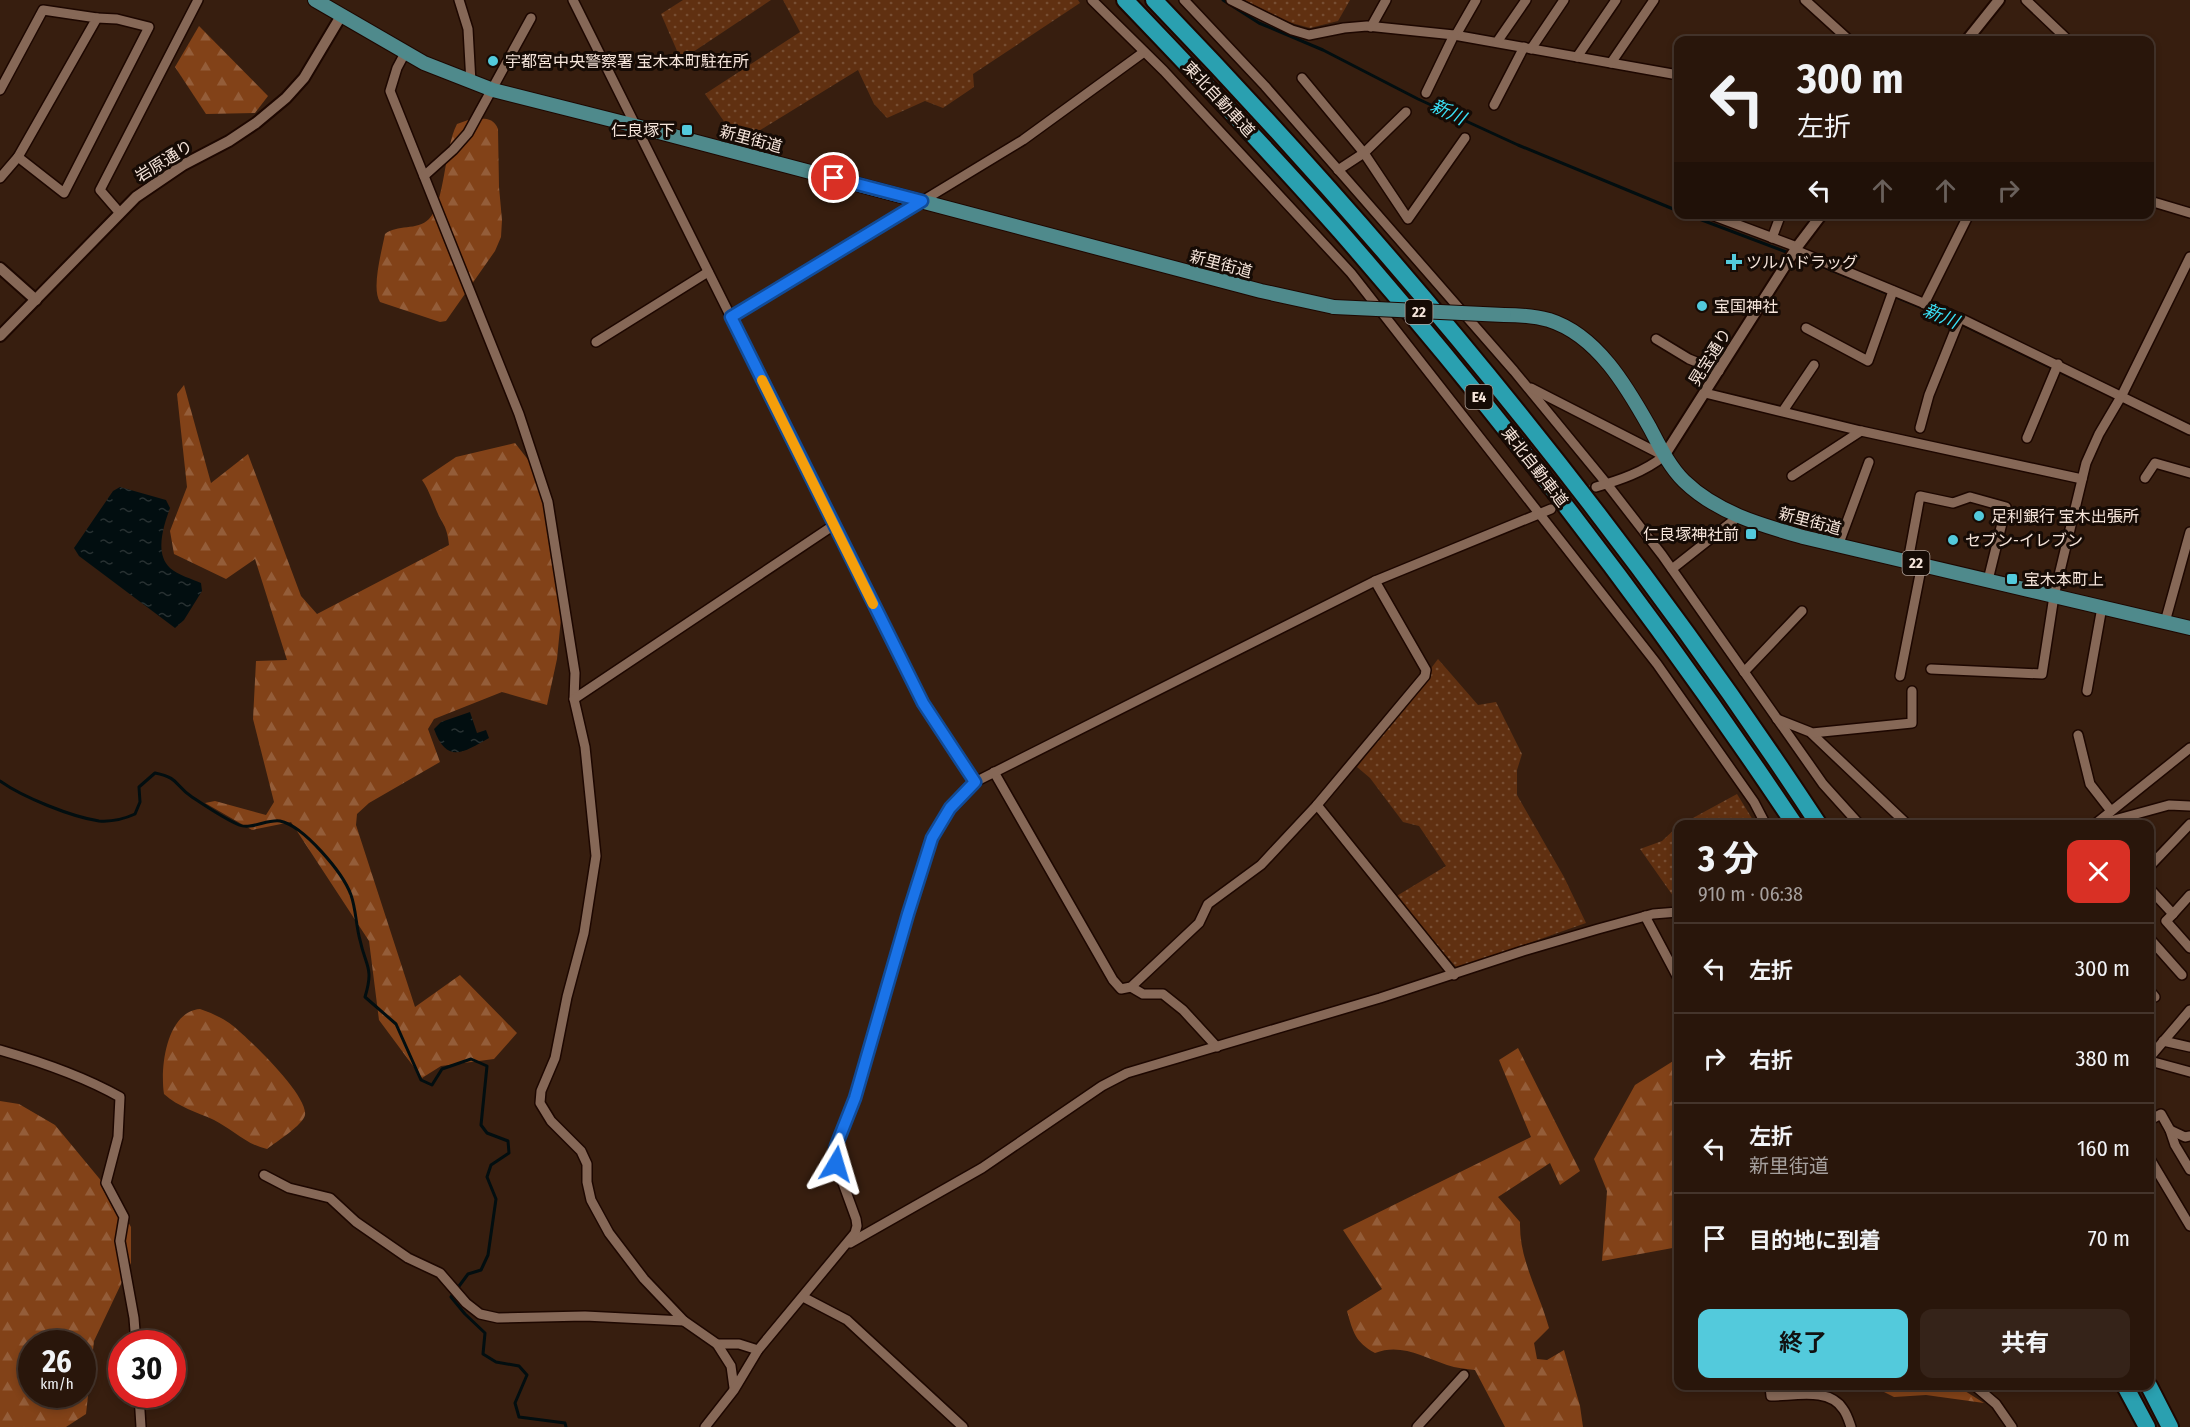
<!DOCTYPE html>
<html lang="ja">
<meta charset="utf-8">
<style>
body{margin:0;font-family:"Fira Sans Condensed","Noto Sans JP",sans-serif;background:#352319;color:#f1f3f6;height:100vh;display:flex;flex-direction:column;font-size:22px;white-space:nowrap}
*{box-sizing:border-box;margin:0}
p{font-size:20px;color:#a59f9d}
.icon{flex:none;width:33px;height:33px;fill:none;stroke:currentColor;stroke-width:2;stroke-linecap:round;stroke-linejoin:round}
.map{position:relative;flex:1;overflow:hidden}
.sheet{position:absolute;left:1674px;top:820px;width:480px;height:570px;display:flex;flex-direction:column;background:#29160b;border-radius:12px;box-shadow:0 3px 9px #0003,0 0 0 2px #45352c}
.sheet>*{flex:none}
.banner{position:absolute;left:1674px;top:36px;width:480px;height:183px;border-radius:12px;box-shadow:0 3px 9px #0003,0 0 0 2px #45352c;background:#29160b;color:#f1f3f6;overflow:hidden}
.speed{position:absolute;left:18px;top:1330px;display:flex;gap:12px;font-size:30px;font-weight:700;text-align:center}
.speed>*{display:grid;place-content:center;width:78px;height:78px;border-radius:50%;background:#29160b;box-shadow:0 3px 9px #0003,0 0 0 2px #45352c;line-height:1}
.speed small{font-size:15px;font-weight:400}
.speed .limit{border:9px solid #d22;background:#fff;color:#111}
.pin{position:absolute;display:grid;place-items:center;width:51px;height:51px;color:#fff;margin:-26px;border:3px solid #fff;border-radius:50%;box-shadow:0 2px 6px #0007}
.me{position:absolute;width:66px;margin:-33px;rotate:7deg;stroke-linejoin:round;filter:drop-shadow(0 0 4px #0008)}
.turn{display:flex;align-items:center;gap:21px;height:126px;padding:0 24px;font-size:27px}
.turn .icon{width:78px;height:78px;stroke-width:2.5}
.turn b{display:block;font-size:42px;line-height:51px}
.lanes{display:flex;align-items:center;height:57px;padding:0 24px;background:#0003;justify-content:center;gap:30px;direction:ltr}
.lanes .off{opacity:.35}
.round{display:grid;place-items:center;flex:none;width:63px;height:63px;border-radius:12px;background:#352319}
.headline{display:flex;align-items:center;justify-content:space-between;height:102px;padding:0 24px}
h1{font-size:36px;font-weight:700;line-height:45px}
.button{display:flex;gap:12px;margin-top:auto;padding:12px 24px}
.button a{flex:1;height:69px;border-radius:12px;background:#53cadc;color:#111;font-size:24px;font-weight:700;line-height:69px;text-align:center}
.button a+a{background:#352319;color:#f1f3f6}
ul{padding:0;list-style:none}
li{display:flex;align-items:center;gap:18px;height:90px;padding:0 24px;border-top:2px solid #45352c}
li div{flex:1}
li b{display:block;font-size:22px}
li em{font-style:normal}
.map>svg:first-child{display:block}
.grass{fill:url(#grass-dots)}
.forest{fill:url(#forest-firs);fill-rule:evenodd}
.water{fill:url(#water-ripples)}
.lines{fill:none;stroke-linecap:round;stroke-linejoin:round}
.stream{stroke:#020e10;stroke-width:3}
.minor-tunnel{stroke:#543c2d;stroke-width:9;stroke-dasharray:9 4.5;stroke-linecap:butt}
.minor-casing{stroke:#1d0700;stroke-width:12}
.tertiary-casing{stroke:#1d0700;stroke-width:14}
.primary-casing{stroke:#1d0700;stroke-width:16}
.motorway-casing{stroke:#1d0700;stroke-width:20}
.minor{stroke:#866857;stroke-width:9}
.tertiary{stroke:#866857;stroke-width:10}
.primary{stroke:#4f8a8c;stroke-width:14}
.motorway{stroke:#2aa0b0;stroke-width:16}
.primary-bridge-casing{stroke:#1d0700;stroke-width:16;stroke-linecap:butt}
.primary-bridge{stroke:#4f8a8c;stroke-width:14}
.route-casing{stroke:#114b97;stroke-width:15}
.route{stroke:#1a73e8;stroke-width:10}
.slow{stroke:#f59e0b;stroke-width:10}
.poi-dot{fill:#53cadc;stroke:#160b05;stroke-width:2}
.labels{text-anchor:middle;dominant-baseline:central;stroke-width:6;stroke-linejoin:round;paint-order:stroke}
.shield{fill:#160b05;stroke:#b2a39a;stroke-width:1.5}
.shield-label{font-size:15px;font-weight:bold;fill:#f5e4da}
.poi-label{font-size:16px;fill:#f5e4da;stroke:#160b05;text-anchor:start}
.street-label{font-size:16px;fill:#f5e4da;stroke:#160b05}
.water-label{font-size:18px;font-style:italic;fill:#3ae1f7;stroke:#160b05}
</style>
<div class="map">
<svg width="2190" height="1427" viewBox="0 0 2190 1427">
<defs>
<pattern id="grass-dots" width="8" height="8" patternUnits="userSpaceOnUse" patternTransform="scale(1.5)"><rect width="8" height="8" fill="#603011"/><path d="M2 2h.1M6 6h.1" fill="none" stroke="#774e33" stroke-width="1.8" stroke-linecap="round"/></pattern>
<pattern id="forest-firs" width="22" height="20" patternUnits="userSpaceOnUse" patternTransform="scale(1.5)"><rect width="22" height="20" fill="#824218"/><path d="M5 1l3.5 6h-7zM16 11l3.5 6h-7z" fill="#945d39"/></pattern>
<pattern id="water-ripples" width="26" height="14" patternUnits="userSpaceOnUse" patternTransform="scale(1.5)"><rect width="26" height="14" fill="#020e10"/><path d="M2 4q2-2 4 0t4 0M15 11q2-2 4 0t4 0" fill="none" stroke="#283132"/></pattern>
</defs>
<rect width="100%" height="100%" fill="#371e0f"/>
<!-- grass -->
<g class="grass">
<path d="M683 0H771L681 60 661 14Z"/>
<path d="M783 0H1078L1080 3 973 74 974 87 943 108 925 101 887 118 874 104 858 70 739 143 705 94 800 32Z"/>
<path d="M1245 0H1350L1338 21 1310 28 1281 20Z"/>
<path d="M1438 659 1478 705 1496 702 1522 754 1517 770V795L1564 877 1586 923 1457 968 1395 897 1446 866 1419 826 1403 822 1370 778 1357 767Z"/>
<path d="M1737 794 1756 825H1680Z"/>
<path d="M1678 826V903L1640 849 1662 841Z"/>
</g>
<!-- forest -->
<g class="forest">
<path d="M199 26 268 96 255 113 206 114 175 67Z"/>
<path d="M471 119C483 119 493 116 498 129L499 187 502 220 501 237 495 251 446 321 440 322 380 302C371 289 382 250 385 234 397 224 417 231 429 219 445 203 444 149 457 124Z"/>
<path d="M184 385 211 483 248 454 301 596 317 614 449 545C447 524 442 525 435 507 431 497 428 489 422 480L456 457 515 443 533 466 552 523 562 608 557 659 547 705 502 692 434 719 428 729 440 762 369 803 357 814 356 825 415 1007 460 975 517 1033 494 1059 441 1066 422 1078 379 1020 369 941 291 822 252 830 205 803 215 801 266 815 274 802 253 719 256 661 287 660 255 559 226 579 174 554 170 531 187 487 177 394Z"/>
<path d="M200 1009C215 1014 229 1021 240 1032 255 1045 308 1096 305 1115 303 1125 276 1142 267 1149 247 1145 232 1129 214 1120 197 1112 178 1107 164 1094 160 1068 166 1012 200 1009Z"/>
<path d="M1518 1048 1580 1171 1560 1185 1550 1163 1498 1197 1520 1222C1519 1261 1539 1291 1549 1328L1534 1343 1537 1359 1547 1360 1564 1350 1580 1406 1583 1427H1505L1475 1370C1466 1369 1456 1368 1447 1365 1423 1357 1401 1343 1375 1353 1355 1342 1353 1332 1347 1311L1382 1289 1343 1230 1531 1137 1499 1060Z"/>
<path d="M1678 1058V1247L1602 1261 1607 1191 1594 1159 1635 1085Z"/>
<path d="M0 1101 19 1104 55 1125 108 1189 131 1227V1263L94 1341 86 1414 66 1427H0ZM32 1344H82V1395H32Z"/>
<path d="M1872 1386H1957L1984 1403 1926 1395 1894 1397Z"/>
</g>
<!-- water -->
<g class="water">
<path d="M120 487 166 500 170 508C164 525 154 553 170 568 178 575 192 579 201 583L202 591 184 620 175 628 79 556 74 548 113 491Z"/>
<path d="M470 712 477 733 486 730 489 738C464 752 447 765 434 729L441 722Z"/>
</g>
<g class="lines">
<!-- stream -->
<g class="stream">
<path d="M1223 0 1259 23 1323 50 1418 99 1518 145 1678 211"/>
<path d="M1686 214 1789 253"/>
<path d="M1795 255 1959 323 2087 385"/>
<path d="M0 781C22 797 72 817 99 821 112 822 124 819 135 814L140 802 139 787 155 773C180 778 174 785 192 797 207 807 223 818 239 825 251 830 267 819 280 821 304 826 343 873 351 895 356 909 356 926 360 940 366 968 374 967 365 997L396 1024 421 1080 432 1085 442 1069 471 1059 487 1066 481 1125 487 1133 508 1141 509 1153 491 1165 487 1177 496 1199 488 1255 481 1270 468 1274 451 1297 465 1314 485 1333 483 1354 496 1362 519 1366 527 1375 515 1403 519 1417 565 1423 566 1427"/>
</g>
<!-- minor-tunnel -->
<path class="minor-tunnel" d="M1551 509 1596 487"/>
<defs>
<g id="minor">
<path d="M459 0 468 29 471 83"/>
<path d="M573 0 923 703 975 782"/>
<path d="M1092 0 1164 71 1351 273 1657 664 1754 802 1766 825"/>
<path d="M1184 0 1265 86 1514 371 1607 484 1662 555 1823 784 1860 825"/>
<path d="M1231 0 1292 30 1309 35 1344 28 1367 26 1454 35 1678 75"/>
<path d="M1805 0 1849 40"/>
<path d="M2026 0 2068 40"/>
<path d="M1371 27 1386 0"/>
<path d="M1456 35 1476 0"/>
<path d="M1497 42 1526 0"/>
<path d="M1531 49 1564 0"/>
<path d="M405 53 397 68 390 91 519 414 548 502 575 673 574 699 585 747 596 856 584 933 567 997 555 1058 541 1091 540 1103 551 1121 581 1151 587 1164V1182L591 1200 609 1233 644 1279 684 1321 717 1344H739L758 1350"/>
<path d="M1577 57 1616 0"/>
<path d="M1611 63 1654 0"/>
<path d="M1302 78 1364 153 1406 112"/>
<path d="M0 90 43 10 97 18 18 157 0 178"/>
<path d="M1426 93 1454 35"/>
<path d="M1494 105 1524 47"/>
<path d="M18 157 64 193 149 27 117 19 97 18"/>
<path d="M1338 170 1364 153 1408 219 1465 138"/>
<path d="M424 176 453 150 468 133 531 18"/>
<path d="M2150 201 2190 213"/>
<path d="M119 212 100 190 198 0"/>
<path d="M1709 214 1797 247"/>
<path d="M1772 238 1781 214"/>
<path d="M1795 250 1964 320 2190 430"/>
<path d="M1924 304 1969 214"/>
<path d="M731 317 1023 140 1144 52"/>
<path d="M1806 328 1868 361 1893 291"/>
<path d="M1656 339 1689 359 1719 371"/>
<path d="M596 342 708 272"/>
<path d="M1531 388 1664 456C1644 472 1620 480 1596 487"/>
<path d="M1705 393 1861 431 2082 479"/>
<path d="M1783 411 1814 365"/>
<path d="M1920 428 1929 395 1960 318"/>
<path d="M2027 438 2058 364"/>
<path d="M1792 476 1861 431"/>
<path d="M2145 478 2155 463 2190 473"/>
<path d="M1838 546 1869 462"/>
<path d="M1908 561 1920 496 1953 503 1970 497 2006 507 1988 580"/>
<path d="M1672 569 1739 516"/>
<path d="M2165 622 2190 532"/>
<path d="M1931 669 2042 674 2054 596 2086 463 2099 434 2122 395 2190 257"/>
<path d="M1744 672 1802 611"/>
<path d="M1900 676 1922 564"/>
<path d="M2087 691 2102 607"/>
<path d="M574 699 834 525"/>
<path d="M1777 719 1810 732 1908 825"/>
<path d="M1812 733 1912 723V691"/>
<path d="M2078 735 2090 784 2111 811"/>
<path d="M994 772 1113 980 1121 989 1131 987 1199 923 1208 904 1261 865 1317 805 1425 676 1426 670 1375 581"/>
<path d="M1317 805 1454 975"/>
<path d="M2094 825 2190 748"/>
<path d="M2096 825 2169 805 2190 806"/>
<path d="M2150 866 2190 824"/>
<path d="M2150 889 2173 914 2190 895"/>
<path d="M2173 914 2166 921 2190 948"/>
<path d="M1645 916 1678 978"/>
<path d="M2150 939 2182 975"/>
<path d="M1131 987 1143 994H1163L1183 1010 1217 1047"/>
<path d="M2150 991 2155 997"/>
<path d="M2163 1041 2190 1047"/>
<path d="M0 1050C42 1062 83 1076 120 1097L118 1137 106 1183 124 1217 120 1241 134 1318 136 1344"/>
<path d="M2150 1057 2190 1010"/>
<path d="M2150 1061 2190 1072"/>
<path d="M2150 1120 2161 1114 2170 1130 2175 1145 2190 1170"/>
<path d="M2170 1130 2185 1137 2190 1136"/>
<path d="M2150 1159 2190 1226"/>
<path d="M264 1175 289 1188 330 1198 356 1222 408 1258 440 1273 466 1303 480 1314 498 1318 585 1316 684 1321"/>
<path d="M850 1243 982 1168 1102 1086 1127 1073 1380 998 1523 951 1598 929 1653 914 1678 912"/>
<path d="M803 1297 847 1320 963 1427"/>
<path d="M717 1344 731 1366 734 1388"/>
<path d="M1770 1386 1771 1396C1794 1396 1829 1387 1843 1409 1847 1414 1849 1421 1851 1427"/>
<path d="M1975 1386 1996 1404 2012 1427"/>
<path d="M139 1395 141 1427"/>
<path d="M705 1427 734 1390 758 1350 855 1233 857 1226 856 1219 836 1164 834 1155 836 1146 855 1098 908 914 932 838 950 808 975 782 1375 581 1551 509"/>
<path d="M1417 1427 1464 1375"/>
</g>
<g id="tertiary">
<path d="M1967 40 1999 0"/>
<path d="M0 268 36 300"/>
<path d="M0 336 136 197 183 165 229 141 256 123 286 98 304 78 341 16"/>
<path d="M1664 456 1797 247 1822 214"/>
</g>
<g id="primary">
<path d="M315 0 424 63 493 90 636 126 1261 291 1334 307"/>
<path d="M1504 315C1519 315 1534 316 1549 320 1597 335 1627 387 1650 428 1660 447 1669 466 1684 481 1717 513 1761 525 1803 537L2190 628"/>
</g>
<g id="motorway">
<path d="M1125 0C1198 76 1270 152 1340 231 1504 419 1656 617 1795 825"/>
<path d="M1154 0C1400 255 1625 529 1819 825"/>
<path d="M2125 1386 2147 1427"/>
<path d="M2149 1386 2170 1427"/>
</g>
</defs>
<!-- minor casing -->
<use href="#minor" class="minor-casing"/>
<!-- tertiary casing -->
<use href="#tertiary" class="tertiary-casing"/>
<!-- primary casing -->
<use href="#primary" class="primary-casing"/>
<!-- motorway casing -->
<use href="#motorway" class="motorway-casing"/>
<!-- minor -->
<use href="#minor" class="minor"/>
<!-- tertiary -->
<use href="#tertiary" class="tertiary"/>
<!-- primary -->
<use href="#primary" class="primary"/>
<!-- motorway -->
<use href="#motorway" class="motorway"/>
<defs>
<path id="primary-bridge" d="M1334 307 1504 315"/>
</defs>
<!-- primary-bridge casing -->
<use href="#primary-bridge" class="primary-bridge-casing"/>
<!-- primary-bridge -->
<use href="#primary-bridge" class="primary-bridge"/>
</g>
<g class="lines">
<defs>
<path id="route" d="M834 178 922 201 731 317 923 703 975 782 950 808 932 838 908 914 855 1098 836 1146 834 1155 836 1164"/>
</defs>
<!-- route casing -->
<use href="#route" class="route-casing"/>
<!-- route -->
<use href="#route" class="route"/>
<!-- slow -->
<path class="slow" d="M762 380 873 604"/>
</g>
<!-- markers -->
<g class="poi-dot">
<circle cx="493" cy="61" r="6"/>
<rect x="681" y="124" width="12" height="12" rx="3"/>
<path d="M1731 253h6v6h6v6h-6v6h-6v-6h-6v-6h6z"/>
<circle cx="1702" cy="306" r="6"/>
<circle cx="1979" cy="516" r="6"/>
<rect x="1745" y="528" width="12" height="12" rx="3"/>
<circle cx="1953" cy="540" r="6"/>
<rect x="2006" y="573" width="12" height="12" rx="3"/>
</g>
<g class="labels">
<!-- shield labels -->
<g class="shield">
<rect x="1405.5" y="300" width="27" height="24" rx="4.5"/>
<rect x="1465.5" y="385" width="27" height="24" rx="4.5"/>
<rect x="1902.5" y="551" width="27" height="24" rx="4.5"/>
</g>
<g class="shield-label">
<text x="1419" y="312">22</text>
<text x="1479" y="397">E4</text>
<text x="1916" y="563">22</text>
</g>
<!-- poi labels -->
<g class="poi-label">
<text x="505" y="61">宇都宮中央警察署 宝木本町駐在所</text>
<text x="675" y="130" text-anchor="end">仁良塚下</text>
<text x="1746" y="262">ツルハドラッグ</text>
<text x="1714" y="306">宝国神社</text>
<text x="1991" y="516">足利銀行 宝木出張所</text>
<text x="1739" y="534" text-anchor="end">仁良塚神社前</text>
<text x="1965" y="540">セブン-イレブン</text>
<text x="2024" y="579">宝木本町上</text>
</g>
<!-- street labels -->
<g class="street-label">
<text transform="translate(1219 99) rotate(47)">東北自動車道</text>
<text transform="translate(751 139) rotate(15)">新里街道</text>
<text transform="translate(164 161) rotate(-32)">岩原通り</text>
<text transform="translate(1221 264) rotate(15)">新里街道</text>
<text transform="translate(1710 357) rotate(-58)">晃宝通り</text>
<text transform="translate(1535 467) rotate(52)">東北自動車道</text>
<text transform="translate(1810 521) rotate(15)">新里街道</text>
</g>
<!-- water labels -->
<g class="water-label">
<text transform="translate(1448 112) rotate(25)">新川</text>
<text transform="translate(1941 316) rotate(23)">新川</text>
</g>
</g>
</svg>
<div class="speed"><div>26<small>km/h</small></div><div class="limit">30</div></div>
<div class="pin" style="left:834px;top:178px;background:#d93025"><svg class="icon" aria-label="arrive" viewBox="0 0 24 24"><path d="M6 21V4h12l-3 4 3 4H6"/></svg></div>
<svg class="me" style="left:836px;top:1164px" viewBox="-20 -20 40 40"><path d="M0-17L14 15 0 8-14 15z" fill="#1a73e8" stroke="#fff" stroke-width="4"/></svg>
<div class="banner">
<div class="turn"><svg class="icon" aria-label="left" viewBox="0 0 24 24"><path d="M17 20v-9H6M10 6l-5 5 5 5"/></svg><div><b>300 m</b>左折</div></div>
<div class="lanes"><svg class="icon" aria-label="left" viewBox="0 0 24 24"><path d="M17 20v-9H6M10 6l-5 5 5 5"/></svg><svg class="icon off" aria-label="ahead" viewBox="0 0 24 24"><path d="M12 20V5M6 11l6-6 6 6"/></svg><svg class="icon off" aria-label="ahead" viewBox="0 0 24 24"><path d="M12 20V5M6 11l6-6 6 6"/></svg><svg class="icon off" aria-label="right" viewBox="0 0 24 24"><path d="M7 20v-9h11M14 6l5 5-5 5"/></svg></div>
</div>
<section class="sheet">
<div class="headline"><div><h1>3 分</h1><p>910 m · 06:38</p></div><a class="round" style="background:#d93025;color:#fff"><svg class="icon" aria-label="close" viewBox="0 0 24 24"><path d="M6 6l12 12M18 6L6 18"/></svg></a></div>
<ul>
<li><svg class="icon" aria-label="left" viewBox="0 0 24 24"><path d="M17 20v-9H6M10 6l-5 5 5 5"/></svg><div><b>左折</b></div><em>300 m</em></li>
<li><svg class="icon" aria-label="right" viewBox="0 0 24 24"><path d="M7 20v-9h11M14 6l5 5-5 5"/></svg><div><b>右折</b></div><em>380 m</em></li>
<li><svg class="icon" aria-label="left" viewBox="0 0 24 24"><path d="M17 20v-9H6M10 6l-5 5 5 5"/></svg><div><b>左折</b><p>新里街道</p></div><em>160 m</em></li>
<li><svg class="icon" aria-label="arrive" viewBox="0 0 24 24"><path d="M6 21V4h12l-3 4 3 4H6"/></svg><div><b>目的地に到着</b></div><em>70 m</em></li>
</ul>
<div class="button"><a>終了</a><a>共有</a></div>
</section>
</div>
